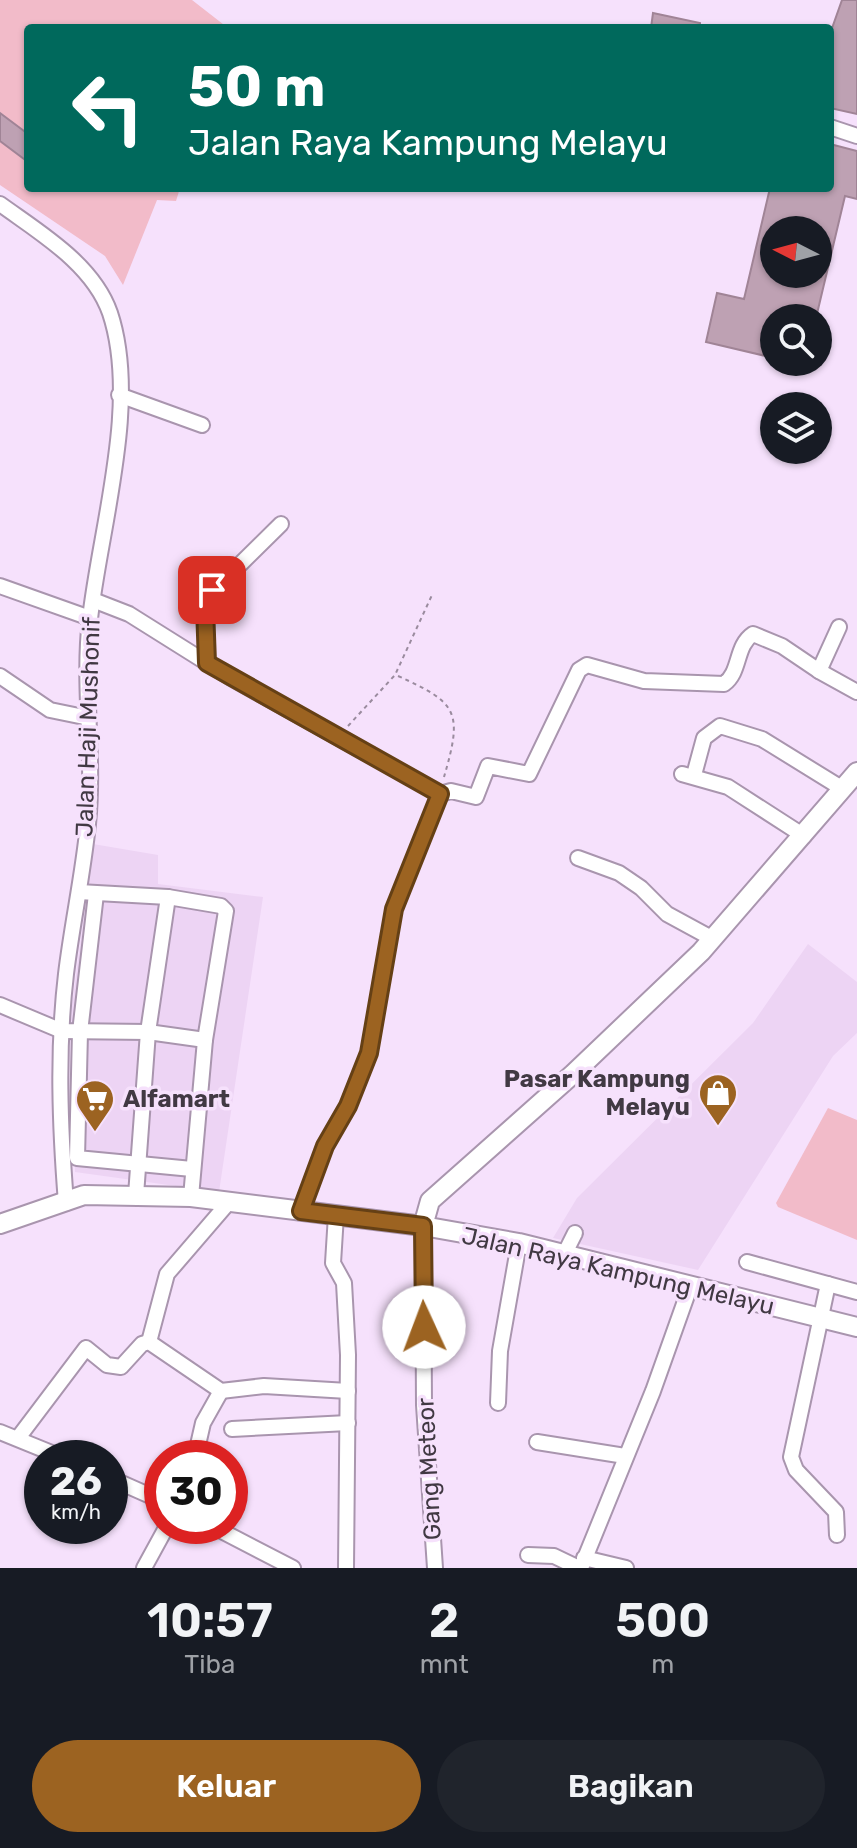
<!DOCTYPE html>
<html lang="id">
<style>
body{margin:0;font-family:Rubik,sans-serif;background:#20242c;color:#f1f3f6;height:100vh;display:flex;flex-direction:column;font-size:30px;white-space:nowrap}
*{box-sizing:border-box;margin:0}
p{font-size:26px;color:#9ea1a6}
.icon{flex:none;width:44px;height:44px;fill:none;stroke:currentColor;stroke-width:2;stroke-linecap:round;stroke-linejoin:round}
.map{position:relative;height:1568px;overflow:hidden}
.side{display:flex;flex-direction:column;background:#171b24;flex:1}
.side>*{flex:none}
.guide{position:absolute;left:24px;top:24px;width:810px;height:168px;border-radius:8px;box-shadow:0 2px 6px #0004;background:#00695c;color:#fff;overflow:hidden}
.needle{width:52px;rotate:276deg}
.tools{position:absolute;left:760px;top:216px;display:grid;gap:16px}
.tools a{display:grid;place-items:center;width:72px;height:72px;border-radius:50%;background:#171b24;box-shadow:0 2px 6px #0004;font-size:40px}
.speed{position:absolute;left:24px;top:1440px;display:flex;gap:16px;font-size:40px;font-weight:700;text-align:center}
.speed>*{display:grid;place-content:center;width:104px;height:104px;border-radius:50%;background:#171b24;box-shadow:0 2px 6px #0004;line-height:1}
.speed small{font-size:20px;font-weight:400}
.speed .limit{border:12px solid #d22;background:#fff;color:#111}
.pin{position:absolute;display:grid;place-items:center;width:68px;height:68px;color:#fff;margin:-34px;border-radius:16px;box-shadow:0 4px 12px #0006}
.me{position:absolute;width:88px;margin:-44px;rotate:358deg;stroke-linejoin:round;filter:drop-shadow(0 0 6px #0008)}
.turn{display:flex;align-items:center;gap:28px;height:168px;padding:0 32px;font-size:36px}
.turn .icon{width:104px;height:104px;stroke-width:2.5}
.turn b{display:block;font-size:56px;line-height:68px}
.eta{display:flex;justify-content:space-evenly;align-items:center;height:136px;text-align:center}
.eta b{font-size:48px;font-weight:600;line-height:56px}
.primary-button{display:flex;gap:16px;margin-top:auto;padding:16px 32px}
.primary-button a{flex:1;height:92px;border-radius:48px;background:#9c6321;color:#fff;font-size:32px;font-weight:600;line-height:92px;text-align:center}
.primary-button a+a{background:#20242c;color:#f1f3f6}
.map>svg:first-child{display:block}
.built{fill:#edd4f4}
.green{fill:#f2bbc9}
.building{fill:#bea1b3;stroke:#a08496;stroke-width:2;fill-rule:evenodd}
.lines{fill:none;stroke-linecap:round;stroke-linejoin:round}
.minor-casing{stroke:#a995ae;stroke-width:18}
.major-casing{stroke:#a995ae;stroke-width:22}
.path{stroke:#9a8b9e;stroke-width:2;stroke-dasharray:4 4;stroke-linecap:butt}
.minor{stroke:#fff;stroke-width:14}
.major{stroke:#fff;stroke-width:18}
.route-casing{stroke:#654015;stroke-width:20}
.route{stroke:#9c6321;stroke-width:14}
.labels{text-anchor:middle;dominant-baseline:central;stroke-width:7;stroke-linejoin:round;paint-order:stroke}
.street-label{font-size:24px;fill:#413943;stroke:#f6e1fc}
.poi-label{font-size:24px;font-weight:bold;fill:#413943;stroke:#f6e1fc;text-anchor:end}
</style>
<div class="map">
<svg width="857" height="1568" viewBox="0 0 857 1568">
<rect width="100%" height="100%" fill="#f6e1fc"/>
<!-- built -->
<g class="built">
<path d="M93 844 158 855V884L263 897 219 1192 75 1172 70 1022Z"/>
<path d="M808 944 857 982V1033L833 1056 698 1270 553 1238 577 1198 753 1023Z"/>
</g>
<!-- green -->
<g class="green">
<path d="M0 0H192L228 28H28V188H180L176 201 157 200 123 285 105 256 0 185Z"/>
<path d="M828 1108 857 1120V1240L778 1207 776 1203Z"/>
</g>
<!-- building -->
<g class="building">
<path d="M842 0H857V114L830 108V34Z"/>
<path d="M653 13 700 23V28H651Z"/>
<path d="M0 113 28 134V162L0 141Z"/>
<path d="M830 144 857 151V199L845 196 816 318H774V358L706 342 717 293 744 299 770 188H830ZM774 230H818V274H774Z"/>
</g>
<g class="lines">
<defs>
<g id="minor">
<path d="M830 127 857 136"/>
<path d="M0 204C40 233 93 264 110 313 140 403 100 528 90 619 82 687 95 756 88 824 83 875 72 924 66 974 57 1050 60 1127 66 1203"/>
<path d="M119 395 202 425"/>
<path d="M0 586 90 618"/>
<path d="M93 600 129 614 231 678 440 794 451 791 476 797 488 766 529 774 579 670 587 665 644 681 724 684C741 672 735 646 753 634L782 646 819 671"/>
<path d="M839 627 819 671 857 692"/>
<path d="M207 663 205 607 208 596 281 524"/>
<path d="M0 676 50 710 89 718"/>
<path d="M682 774 728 787 804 836"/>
<path d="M694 775 704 738 720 726 762 739 843 789"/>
<path d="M578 858 619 873 641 888 667 914 713 939"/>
<path d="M79 892 168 897 221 906 226 911 205 1040 191 1197"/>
<path d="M96 894 80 1032 77 1158 192 1169"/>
<path d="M0 1005 62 1031 148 1032 205 1040"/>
<path d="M136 1195 148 1032 168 897"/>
<path d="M301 1211 325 1146 348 1106 369 1053 394 909 440 794"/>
<path d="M336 1215 333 1263 344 1283 348 1355 346 1568"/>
<path d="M423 1226 424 1405 435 1568"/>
<path d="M564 1255 575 1233"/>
<path d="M747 1262 857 1292"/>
<path d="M828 1284 791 1457 796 1470 836 1512 837 1535"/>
<path d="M149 1342 167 1274 229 1202"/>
<path d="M498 1403 500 1351 519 1243"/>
<path d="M232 1429 348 1423"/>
<path d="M0 1432 64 1458"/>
<path d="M18 1438 86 1348 107 1365 121 1367 142 1344 149 1342 221 1391 264 1386 348 1391"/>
<path d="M537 1442 625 1456"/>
<path d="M195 1458 203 1423 221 1391"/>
<path d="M110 1478 162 1501"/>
<path d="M212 1526 293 1568"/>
<path d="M528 1555 554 1556 579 1568"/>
<path d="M584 1558 626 1568"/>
<path d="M144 1568 167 1526"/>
<path d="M581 1568 653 1391 690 1287"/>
</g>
<g id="major">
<path d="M0 1224 84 1195 191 1197 423 1226 519 1243 857 1327"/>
<path d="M423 1226 430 1201 573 1074 701 952 857 772"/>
</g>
</defs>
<!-- minor casing -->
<use href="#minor" class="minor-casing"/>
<!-- major casing -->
<use href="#major" class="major-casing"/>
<!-- path -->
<g class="path">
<path d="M398 676C458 703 463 712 444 777"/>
<path d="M348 726 395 675 432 595"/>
</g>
<!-- minor -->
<use href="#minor" class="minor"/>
<!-- major -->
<use href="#major" class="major"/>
</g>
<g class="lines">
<defs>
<path id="route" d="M212 590 205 607 207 663 440 794 394 909 369 1053 348 1106 325 1146 301 1211 423 1226 424 1327"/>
</defs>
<!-- route casing -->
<use href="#route" class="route-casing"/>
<!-- route -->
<use href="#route" class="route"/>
</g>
<!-- icons -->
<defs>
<symbol id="shop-pin" viewBox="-11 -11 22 30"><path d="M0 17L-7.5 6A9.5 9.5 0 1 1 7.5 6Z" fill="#9c6321" stroke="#f6e1fc"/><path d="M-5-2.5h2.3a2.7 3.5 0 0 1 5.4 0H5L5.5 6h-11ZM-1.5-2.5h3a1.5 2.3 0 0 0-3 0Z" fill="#fff"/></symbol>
<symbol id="supermarket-pin" viewBox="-11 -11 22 30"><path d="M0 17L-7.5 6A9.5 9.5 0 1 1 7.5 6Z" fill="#9c6321" stroke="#f6e1fc"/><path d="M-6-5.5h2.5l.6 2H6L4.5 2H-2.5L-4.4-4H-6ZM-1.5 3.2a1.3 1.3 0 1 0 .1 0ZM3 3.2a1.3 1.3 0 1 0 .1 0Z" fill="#fff"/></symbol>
</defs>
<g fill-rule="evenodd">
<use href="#shop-pin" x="696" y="1071" width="44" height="60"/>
<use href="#supermarket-pin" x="73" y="1077" width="44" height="60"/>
</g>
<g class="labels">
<!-- street labels -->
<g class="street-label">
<text transform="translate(88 727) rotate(-88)">Jalan Haji Mushonif</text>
<text transform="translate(618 1271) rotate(13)">Jalan Raya Kampung Melayu</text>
<text transform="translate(429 1469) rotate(-93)">Gang Meteor</text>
</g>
<!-- poi labels -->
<g class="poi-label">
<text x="690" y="1079">Pasar Kampung<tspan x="690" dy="28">Melayu</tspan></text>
<text x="123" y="1099" text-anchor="start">Alfamart</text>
</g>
</g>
</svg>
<div class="tools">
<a><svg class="needle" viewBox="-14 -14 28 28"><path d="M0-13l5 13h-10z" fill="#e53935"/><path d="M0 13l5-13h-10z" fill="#9ea1a6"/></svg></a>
<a><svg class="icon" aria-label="search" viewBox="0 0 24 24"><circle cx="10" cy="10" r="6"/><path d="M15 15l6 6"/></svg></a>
<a><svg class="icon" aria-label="layers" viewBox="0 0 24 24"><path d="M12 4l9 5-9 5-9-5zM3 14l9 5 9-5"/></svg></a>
</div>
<div class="speed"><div>26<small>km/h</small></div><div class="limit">30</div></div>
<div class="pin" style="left:212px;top:590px;background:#d93025"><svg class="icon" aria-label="arrive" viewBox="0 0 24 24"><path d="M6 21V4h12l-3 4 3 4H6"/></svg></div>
<svg class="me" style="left:424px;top:1327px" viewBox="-20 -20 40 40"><circle r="19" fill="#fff"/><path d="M0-13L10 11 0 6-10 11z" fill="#9c6321"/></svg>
<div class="guide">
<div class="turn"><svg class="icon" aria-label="left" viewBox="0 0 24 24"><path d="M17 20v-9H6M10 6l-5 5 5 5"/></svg><div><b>50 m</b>Jalan Raya Kampung Melayu</div></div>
</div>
</div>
<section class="side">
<div class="eta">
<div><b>10:57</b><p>Tiba</p></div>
<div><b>2</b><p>mnt</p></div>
<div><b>500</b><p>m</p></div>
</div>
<div class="primary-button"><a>Keluar</a><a>Bagikan</a></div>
</section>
